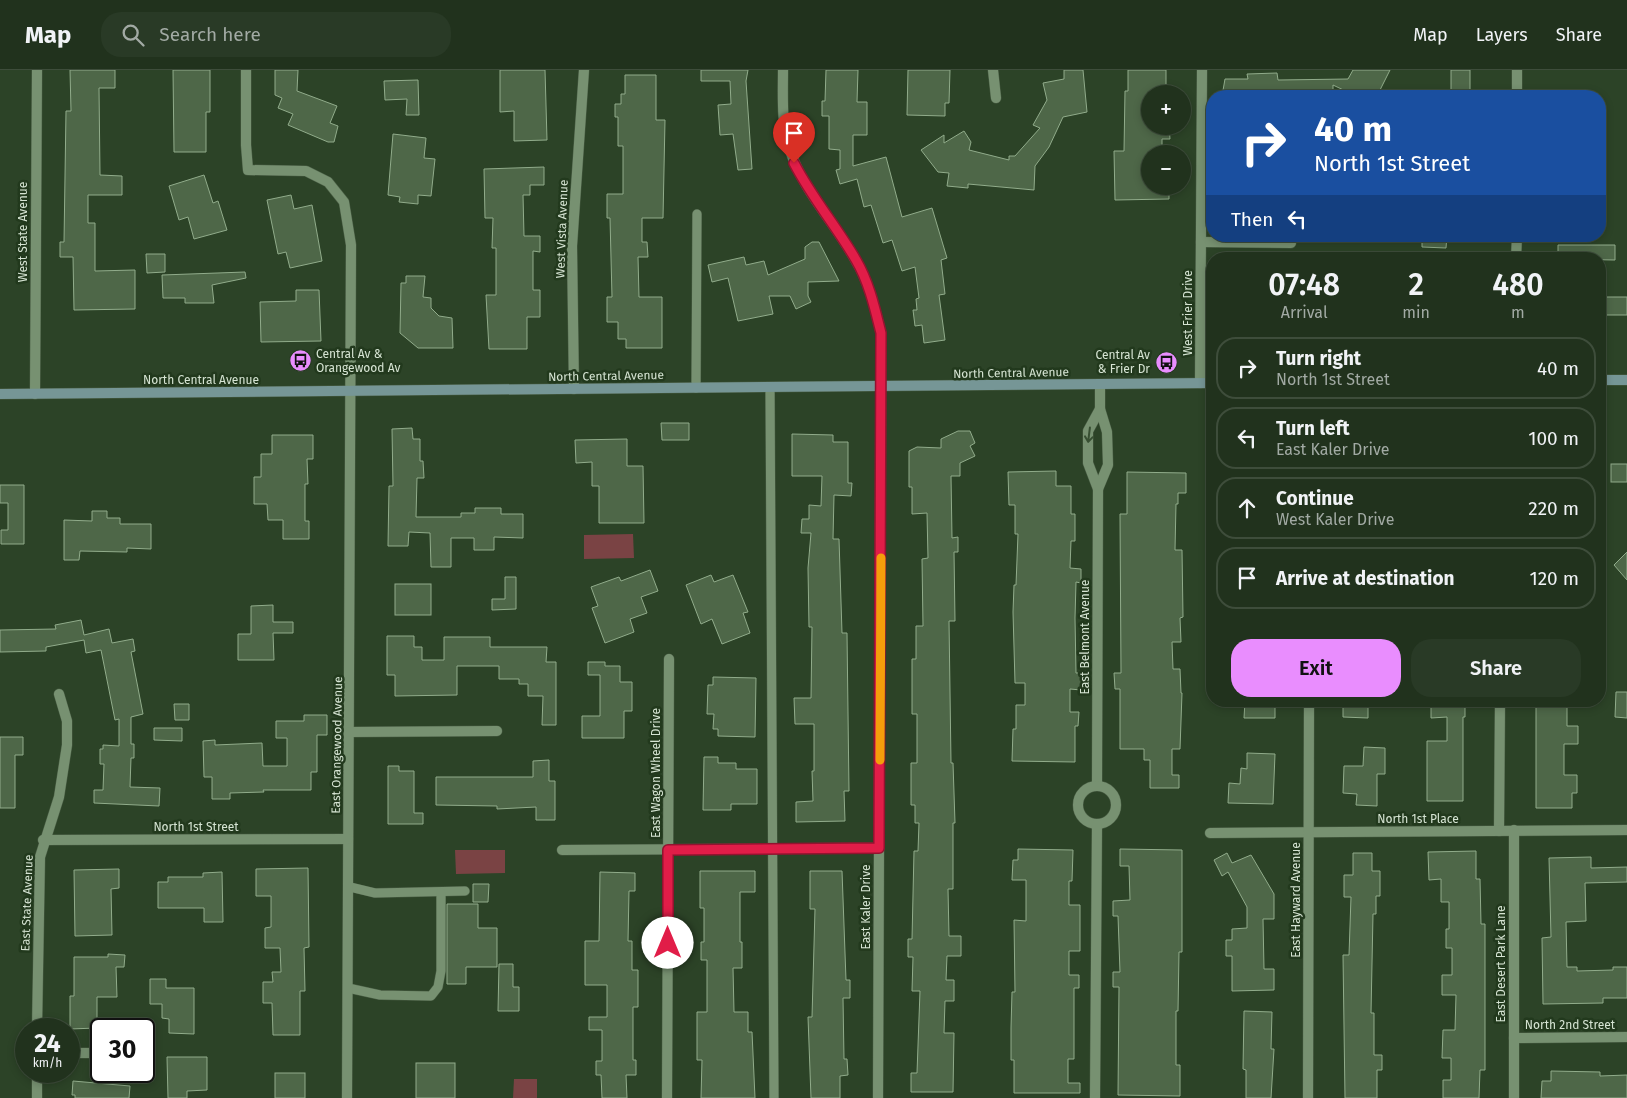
<!DOCTYPE html>
<meta charset="utf-8">
<style>
body{margin:0;font-family:"Fira Sans",sans-serif;background:#293a26;color:#f1f3f6;height:100vh;display:flex;flex-direction:column;font-size:19px;white-space:nowrap}
*{box-sizing:border-box;margin:0}
p{font-size:16px;color:#a2aaa4}
.icon{flex:none;width:28px;height:28px;fill:none;stroke:currentColor;stroke-width:2;stroke-linecap:round;stroke-linejoin:round}
.map{position:relative;flex:1;overflow:hidden}
.side{position:absolute;left:1206px;top:182px;width:400px;height:455px;display:flex;flex-direction:column;background:#21321d;border-radius:20px;box-shadow:0 2px 8px #0003,0 0 0 1px #3e4d3b}
.side>*{flex:none}
.guide{position:absolute;left:1206px;top:20px;width:400px;height:152px;border-radius:20px;box-shadow:0 2px 8px #0003,0 0 0 1px #3e4d3b;background:#1a4fa0;color:#fff;overflow:hidden}
.fabs{position:absolute;left:1141px;top:15px;display:grid;gap:10px}
.fabs a{display:grid;place-items:center;width:50px;height:50px;border-radius:50%;background:#21321d;box-shadow:0 2px 8px #0003,0 0 0 1px #3e4d3b;font-size:25px}
.speed{position:absolute;left:15px;top:948px;display:flex;gap:10px;font-size:25px;font-weight:700;text-align:center}
.speed>*{display:grid;place-content:center;width:65px;height:65px;border-radius:50%;background:#21321d;box-shadow:0 2px 8px #0003,0 0 0 1px #3e4d3b;line-height:1}
.speed small{font-size:12px;font-weight:400}
.speed .limit{border:2px solid #111;border-radius:8px;background:#fff;color:#111}
.pin{position:absolute;display:grid;place-items:center;width:42px;height:42px;color:#fff;margin:-51px -21px;border-radius:50% 50% 50% 0;rotate:-45deg;box-shadow:0 0 5px #0007}
.pin .icon{rotate:45deg}
.me{position:absolute;width:55px;margin:-28px;rotate:0deg;stroke-linejoin:round;filter:drop-shadow(0 0 4px #0008)}
.turn{display:flex;align-items:center;gap:18px;height:105px;padding:0 25px;font-size:22px}
.turn .icon{width:65px;height:65px;stroke-width:2.5}
.turn b{display:block;font-size:35px;line-height:42px}
.then{display:flex;align-items:center;height:48px;padding:0 25px;background:#0003;gap:10px;font-size:19px}
.eta{display:flex;justify-content:space-evenly;align-items:center;height:85px;text-align:center}
.eta b{font-size:30px;font-weight:600;line-height:35px}
.primary-button{display:flex;gap:10px;margin-top:auto;padding:10px 25px}
.primary-button a{flex:1;height:58px;border-radius:20px;background:#e98dfe;color:#111;font-size:20px;font-weight:600;line-height:58px;text-align:center}
.primary-button a+a{background:#293a26;color:#f1f3f6}
ul{padding:0;list-style:none}
li{display:flex;align-items:center;gap:15px;height:62px;margin:0 10px 8px;padding:0 15px;border:2px solid #3e4d3b;border-radius:20px}
li div{flex:1}
li b{display:block;font-size:19px}
li em{font-style:normal}
header{display:flex;align-items:center;gap:30px;box-sizing:border-box;height:70px;padding:0 25px;background:#21321d;border-bottom:1px solid #3e4d3b}
header strong{font-size:24px}
nav{display:flex;gap:28px;margin-inline-start:auto;font-size:18px}
.search{width:350px;height:45px;background:#293a26;display:flex;align-items:center;gap:12px;box-sizing:border-box;padding:0 18px;border-radius:20px;color:#a2aaa4;font-size:19px}
.map>svg:first-child{display:block}
.green{fill:#7a4344}
.building{fill:#4e6748;stroke:#91ac8b}
.lines{fill:none;stroke-linecap:round;stroke-linejoin:round}
.lane-casing{stroke:#4a5e45;stroke-width:10}
.street-casing{stroke:#4a5e45;stroke-width:11}
.secondary-casing{stroke:#4a5e45;stroke-width:11}
.lane{stroke:#779171;stroke-width:9}
.street{stroke:#779171;stroke-width:10}
.secondary{stroke:#769696;stroke-width:10}
.oneway{stroke:#374f32}
.route-casing{stroke:#92132f;stroke-width:12}
.route{stroke:#e11d48;stroke-width:9}
.slow{stroke:#f59e0b;stroke-width:9}
.labels{text-anchor:middle;dominant-baseline:central;stroke-width:5;stroke-linejoin:round;paint-order:stroke}
.street-label{font-size:12px;fill:#d6e4d3;stroke:#22391d}
.poi-label{font-size:12px;fill:#d6e4d3;stroke:#22391d;text-anchor:start}
</style>
<header>
<strong>Map</strong>
<div class="search"><svg class="icon" aria-label="search" viewBox="0 0 24 24"><circle cx="10" cy="10" r="6"/><path d="M15 15l6 6"/></svg>Search here</div>
<nav><a>Map</a><a>Layers</a><a>Share</a></nav>
</header>
<div class="map">
<svg width="1627" height="1028" viewBox="0 0 1627 1028">
<rect width="100%" height="100%" fill="#2c4327"/>
<!-- green -->
<g class="green">
<path d="M633 464 634 488 584 489V465Z"/>
<path d="M455 780H505V803L456 804Z"/>
<path d="M514 1009H537V1028H513Z"/>
</g>
<!-- building -->
<g class="building">
<path d="M70 0H115V18H99L100 105 122 106V125H88V153H95V201L135 200V239L74 240 73 187H60V172H64L66 41H71Z"/>
<path d="M173 0H210V42H206V82H174Z"/>
<path d="M275 0H298L297 21 337 36 330 53 338 56 334 72H328L288 55 293 44 278 38 282 28 275 25Z"/>
<path d="M500 0H545L547 70 514 71V41L500 42Z"/>
<path d="M701 0H748L746 11 752 99 738 100 733 64 720 65 718 35 731 34 730 11H701Z"/>
<path d="M826 0H858L857 32H867V65H853V96L886 87 902 147 932 138 947 188 941 190 945 224 939 225 945 270 924 273 922 255 915 256 913 240H917L916 229 919 228 915 197 902 201 892 170 883 173 871 135 864 137 857 109 840 114 836 100 840 99V80L829 79V46H822V31H825Z"/>
<path d="M908 0H950L949 33H945V46L907 45Z"/>
<path d="M1064 0H1083L1087 42 1063 47 1049 77 1035 96 1034 120 968 114V118L947 116 949 103 938 102 921 80 944 65V73L964 61 971 72 969 80 1009 90V86H1015L1040 58 1033 55 1047 30 1043 13 1064 9Z"/>
<path d="M1128 0H1166V16H1163V24H1150V56H1169L1170 69H1162V84H1150V116H1169V129L1115 130 1114 81H1124L1125 21H1128Z"/>
<path d="M1353 0H1390L1377 26H1356L1333 15V26H1222L1225 9H1248L1247 4 1277 3 1278 10 1348 9Z"/>
<rect x="1451" y="0" width="19" height="26"/>
<path d="M625 5H656V50H665L663 148H642V172H647L648 187H638L639 227H662V278H626V269H618V252H607V227H612L610 148H607V124H623V76H618V47H615V34H621V24H625Z"/>
<path d="M418 10 419 45H406L407 29 385 30 384 11Z"/>
<path d="M393 64 426 68 424 88 435 89 431 126 418 125V134L399 132 400 127 388 125Z"/>
<path d="M544 97V115H530V125H523L524 166H540V182L533 181V220H540V247H527V279H489L486 225H496V178H492L493 148H485L484 99Z"/>
<path d="M204 105 213 133 218 131 227 160 194 169 188 147 179 150 169 116Z"/>
<path d="M291 125 294 139 312 135 322 191 290 198 286 182 278 184 267 130Z"/>
<path d="M1422 166H1447L1446 178 1422 177Z"/>
<path d="M812 172H819L839 211 808 212V226L811 232 796 239 790 226H769L773 244 738 251 728 208 712 212 708 195 744 187 746 195 764 191 768 205 805 189V177Z"/>
<path d="M1558 175H1615V190L1558 189Z"/>
<path d="M146 184H165V202L147 203Z"/>
<path d="M245 202 246 208 212 215 214 233H185V228H163L162 205Z"/>
<path d="M406 206H425L423 227 431 228V238L439 246 452 248 453 278H418L400 263 401 213H406Z"/>
<path d="M296 220H319L321 271 261 272 260 232 296 231Z"/>
<rect x="1600" y="227" width="27" height="18"/>
<path d="M661 353H689V370H662Z"/>
<path d="M412 358 413 369H420V391H423L424 408H417L416 447H461V443H475V438H501V444H523V468L494 467V480H474V468H451V497H431L430 463 409 462 408 476H388L389 416H393L392 359Z"/>
<path d="M958 361H970L975 373 970 376 975 386 960 393V406H951L952 468 958 467V482H954L955 551H949L951 693H953L955 753H953V819H948L949 866H961V886H947L946 910H954V931H945L944 963H954L953 1022H911V1003H917L920 921H912L913 887H908V869H912L914 781H918L919 753H915V735H911V693H917V644H912V589H916V556H923L922 489 928 488 927 443 912 444V417H909V381L917 377 941 378V369Z"/>
<path d="M792 364 833 365V372H848V413H852L851 426 834 425 833 469H839L842 563H847L849 721H844L845 751 796 752V732L813 731 812 701H814V654H795L794 628H811L812 557H809L808 498 811 463H801L802 449H809V435L821 436 822 406H792Z"/>
<path d="M272 365H313V389H307L308 414H305V451H309V469H283V450H268L267 434H254V407H261V384H272Z"/>
<path d="M627 369V396H643L644 453H599V416H592V392L576 393 575 370Z"/>
<rect x="1611" y="394" width="16" height="18"/>
<path d="M1056 401V416H1071V444H1075V471H1071L1070 498 1081 499V513L1076 512 1075 548 1076 603H1081V620L1070 619V642H1079L1078 656H1075V692L1012 691 1013 659H1016V635H1025V613H1015L1013 542 1014 515H1016L1018 464H1015V435H1009L1008 402Z"/>
<path d="M1127 402 1186 403V423H1178V434H1176L1175 480H1182L1183 547 1180 548 1181 572H1172L1173 599H1180L1181 623H1182L1180 679H1172V705H1179V718H1150V690H1144V679H1120V619H1115L1114 603H1121L1120 444H1127Z"/>
<path d="M0 415H24V474H1V460H8V433H0Z"/>
<path d="M92 441H107V448H120V454H151V479L127 478V482L80 481 79 490H64V450L92 451Z"/>
<path d="M1627 482V510L1614 495Z"/>
<path d="M650 500 658 521 641 527 647 543 630 549 634 562 605 573 592 538 598 536 591 517 619 507 621 511Z"/>
<path d="M711 505 714 512 733 505 748 542 743 543 750 563 722 574 712 549 701 554 686 515Z"/>
<path d="M505 507H516V539L492 540V529H505Z"/>
<rect x="395" y="514" width="36" height="31"/>
<path d="M273 535V552H293V563H273L274 590H238V564H251V536Z"/>
<path d="M81 550 84 565 109 559 112 573 133 569 135 581 131 582 143 644 131 647V674H134V688H131L130 717 160 718 159 736 94 733V720H103L104 694H100V679H103V675L119 676V649L115 650 101 580 86 583 84 570 46 577V581L0 582V560L56 559 55 555Z"/>
<path d="M387 566H414V577H422V590H444V567H490V577H547L546 592H556V655H542L543 626H528V614H519V609H499V596H457V625L395 626V605H387Z"/>
<path d="M588 592H605V596H620V612H632V641H624V668H582V646H600V605H588Z"/>
<path d="M713 607 756 608 755 667 718 666V659H713L714 644H707L708 615H713Z"/>
<path d="M1616 622H1627V648L1615 647Z"/>
<path d="M1245 631H1275V648H1244Z"/>
<path d="M1343 631H1368V648L1343 647Z"/>
<path d="M1431 631H1465V647H1463V731H1427V671H1447V647L1431 648Z"/>
<path d="M1536 631H1567V656H1578V674H1564V705H1577V723H1572V738H1536Z"/>
<path d="M174 634H189V650H175Z"/>
<path d="M304 645H327V665H317V702H311V720H263L264 722 230 723V729H212V707H204L203 671 215 670V675L262 673 263 696H287V668H276V651H304Z"/>
<path d="M154 658H182V671L154 670Z"/>
<path d="M0 667H23V685H15V738H0Z"/>
<path d="M1364 677 1385 678V704H1377V736L1356 735 1357 724 1343 723 1344 696H1363Z"/>
<path d="M1247 683 1275 684 1273 734 1228 733 1229 713 1240 714 1241 698 1247 699Z"/>
<path d="M704 687H718V693H736V699H757V734H731V740H703Z"/>
<path d="M549 690V711H555V750H536V737L497 739V736L436 735V707H533V691Z"/>
<path d="M388 696H399V701H414V743H423V754H388Z"/>
<path d="M1018 779 1073 780 1072 811H1069V835H1080V881H1069V905H1079V918H1074V989H1068V1013H1080V1023H1014V990H1011V958L1012 922H1015L1014 850 1026 851V810H1012L1013 790H1018Z"/>
<path d="M1120 779 1182 780V882H1179L1178 941H1176V995H1180V1026L1118 1025 1119 917H1113V902H1120L1118 846H1113V831L1130 830 1129 796H1120Z"/>
<path d="M1476 781V809H1480L1481 854H1485V1000H1480L1479 1028H1443V1010H1451V988H1442L1443 960H1455L1456 925H1442V905H1452V878H1446V859H1449V832H1441V809L1429 810 1428 782Z"/>
<path d="M1227 783 1232 793 1251 785 1274 824V849H1263L1264 899H1274V920L1232 921V886H1226V870H1232V859L1247 858V837L1228 802 1222 806 1214 790Z"/>
<path d="M1353 783H1372V801H1380V826H1376V844H1373L1371 943H1374V985H1382V1000H1377V1028H1345L1343 885H1349L1351 827H1344V805H1353Z"/>
<path d="M1591 787V798L1627 797V812L1585 813 1586 851 1566 852 1567 897H1577V901L1613 900V897H1627V928H1603V933L1543 934 1542 868 1551 867 1549 788Z"/>
<path d="M308 798 309 877 304 878 305 921H300V965H273L272 933H263V912H273L272 902H281L280 878H265V858L271 857V826H256V799Z"/>
<path d="M119 799V818L111 819 112 865 75 866 74 800Z"/>
<path d="M700 801H755V822H740V872H742V898H733L734 942H748V962H752L755 1028H701L702 990H697V942H707V890H701V872H704V838H700Z"/>
<path d="M810 801H842L846 910H850V928H843L844 989H847L848 1005 840 1006V1028H811L808 947H812L815 839H810Z"/>
<path d="M222 802 223 852H204V838H158V812H168V807H203V803Z"/>
<path d="M600 802 635 803V821H629L628 871H632V900H638V937H633V990H636V1005H626L627 1028H602L601 1005H596V991H602V960H589V947H607V915H585V871H599Z"/>
<path d="M473 814H489L488 832H473Z"/>
<path d="M447 834H478V858H497V897H466V914H447Z"/>
<path d="M108 884 125 885 124 897H116L117 927H97V958L70 959V926H74V887H108Z"/>
<path d="M499 894H513V917H519V941H498Z"/>
<path d="M150 909H166V918H194V964L169 963V949L162 948V934H150Z"/>
<path d="M1244 941 1272 942 1271 979H1274L1271 1028H1246V1000L1243 999Z"/>
<path d="M167 987H207V1020L187 1021V1028H168Z"/>
<rect x="416" y="993" width="39" height="35"/>
<path d="M1551 1001 1600 1002V1006L1627 1005V1028H1541L1542 1011H1551Z"/>
<rect x="275" y="1003" width="30" height="25"/>
<path d="M73 1011 130 1016 129 1028H75V1025H72Z"/>
</g>
<g class="lines">
<defs>
<g id="lane">
<path d="M770 317 774 1028"/>
<path d="M696 318 697 144"/>
<path d="M350 817 375 823 465 821"/>
<path d="M348 918 380 925 431 926 438 917 441 901V823"/>
</g>
<g id="street">
<path d="M246 0V75L248 100 306 101 328 112 344 132 351 175 347 1028"/>
<path d="M783 0C783 26 781 54 790 80 803 121 835 153 856 191 869 212 875 239 881 263L878 1028"/>
<path d="M993 0 996 28"/>
<path d="M1517 26V0"/>
<path d="M1201 172 1291 173"/>
<path d="M1516 189 1517 166"/>
<path d="M1200 313 1202 0"/>
<path d="M574 319 572 176 584 0"/>
<path d="M35 324 37 0"/>
<path d="M1098 419 1108 395 1107 362 1100 339V315"/>
<path d="M350 662 497 661"/>
<path d="M1097 715 1098 419 1088 393V361L1100 339"/>
<circle cx="1097" cy="735" r="19"/>
<path d="M1499 761 1500 631"/>
<path d="M1210 763 1627 760"/>
<path d="M43 770 348 769"/>
<path d="M562 780 879 778"/>
<path d="M37 959 40 787 59 727 67 675V651L59 624"/>
<path d="M1514 968 1627 967"/>
<path d="M69 983H101"/>
<path d="M37 1028V1001"/>
<path d="M667 1028 669 589"/>
<path d="M1095 1028 1097 754"/>
<path d="M1308 1028 1309 631"/>
<path d="M1514 1028V760"/>
</g>
<g id="secondary">
<path d="M1600 310H1627"/>
<path d="M0 324 1212 313"/>
</g>
</defs>
<!-- lane casing -->
<use href="#lane" class="lane-casing"/>
<!-- street casing -->
<use href="#street" class="street-casing"/>
<!-- secondary casing -->
<use href="#secondary" class="secondary-casing"/>
<!-- lane -->
<use href="#lane" class="lane"/>
<!-- street -->
<use href="#street" class="street"/>
<!-- secondary -->
<use href="#secondary" class="secondary"/>
</g>
<!-- one-way arrows -->
<defs><path id="oneway-shaft" d="M-6 0H5M1.5-3L5.5 0L1.5 3" fill="none" stroke-width="1.6" stroke-linecap="round" stroke-linejoin="round" transform="scale(1.25)"/></defs>
<use class="oneway" href="#oneway-shaft" transform="translate(1089 365) rotate(97)"/>
<g class="lines">
<defs>
<path id="route" d="M668 873V780L879 778 881 263C875 239 869 212 856 190 837 157 812 128 794 93"/>
</defs>
<!-- route casing -->
<use href="#route" class="route-casing"/>
<!-- route -->
<use href="#route" class="route"/>
<!-- slow -->
<path class="slow" d="M880 690 881 488"/>
</g>
<!-- icons -->
<defs>
<symbol id="bus-disc" viewBox="-11 -11 22 22"><circle r="9.5" fill="#e98dfe" stroke="#22391d"/><path d="M-5-6H5V4H4V6H2V4H-2V6H-4V4H-5ZM-3.5-4V0h7V-4ZM-3.5 1.2v1.5H-2V1.2ZM2 1.2v1.5H3.5V1.2Z" fill="#111"/></symbol>
</defs>
<g fill-rule="evenodd">
<use href="#bus-disc" x="288" y="278" width="25" height="25"/>
<use href="#bus-disc" x="1154" y="280" width="25" height="25"/>
</g>
<g class="labels">
<!-- street labels -->
<g class="street-label">
<text transform="translate(562 159) rotate(-88)">West Vista Avenue</text>
<text transform="translate(23 162) rotate(-90)">West State Avenue</text>
<text transform="translate(1188 243) rotate(-90)">West Frier Drive</text>
<text transform="translate(1011 303) rotate(-1)">North Central Avenue</text>
<text transform="translate(606 306) rotate(-1)">North Central Avenue</text>
<text x="201" y="310">North Central Avenue</text>
<text transform="translate(1085 567) rotate(-90)">East Belmont Avenue</text>
<text transform="translate(337 675) rotate(-89)">East Orangewood Avenue</text>
<text transform="translate(656 703) rotate(-90)">East Wagon Wheel Drive</text>
<text x="1418" y="749">North 1st Place</text>
<text x="196" y="757">North 1st Street</text>
<text transform="translate(1296 830) rotate(-90)">East Hayward Avenue</text>
<text transform="translate(27 833) rotate(-88)">East State Avenue</text>
<text transform="translate(866 837) rotate(-90)">East Kaler Drive</text>
<text transform="translate(1501 894) rotate(-90)">East Desert Park Lane</text>
<text x="1570" y="955">North 2nd Street</text>
</g>
<!-- poi labels -->
<g class="poi-label">
<text x="316" y="284">Central Av &amp;<tspan x="316" dy="14">Orangewood Av</tspan></text>
<text x="1150" y="285" text-anchor="end">Central Av<tspan x="1150" dy="14">&amp; Frier Dr</tspan></text>
</g>
</g>
</svg>
<div class="fabs">
<a>+</a>
<a>−</a>
</div>
<div class="speed"><div>24<small>km/h</small></div><div class="limit">30</div></div>
<div class="pin" style="left:794px;top:93px;background:#d93025"><svg class="icon" aria-label="arrive" viewBox="0 0 24 24"><path d="M6 21V4h12l-3 4 3 4H6"/></svg></div>
<svg class="me" style="left:668px;top:873px" viewBox="-20 -20 40 40"><circle r="19" fill="#fff"/><path d="M0-13L10 11 0 6-10 11z" fill="#e11d48"/></svg>
<div class="guide">
<div class="turn"><svg class="icon" aria-label="right" viewBox="0 0 24 24"><path d="M7 20v-9h11M14 6l5 5-5 5"/></svg><div><b>40 m</b>North 1st Street</div></div>
<div class="then">Then<svg class="icon" aria-label="left" viewBox="0 0 24 24"><path d="M17 20v-9H6M10 6l-5 5 5 5"/></svg></div>
</div>
<section class="side">
<div class="eta">
<div><b>07:48</b><p>Arrival</p></div>
<div><b>2</b><p>min</p></div>
<div><b>480</b><p>m</p></div>
</div>
<ul>
<li><svg class="icon" aria-label="right" viewBox="0 0 24 24"><path d="M7 20v-9h11M14 6l5 5-5 5"/></svg><div><b>Turn right</b><p>North 1st Street</p></div><em>40 m</em></li>
<li><svg class="icon" aria-label="left" viewBox="0 0 24 24"><path d="M17 20v-9H6M10 6l-5 5 5 5"/></svg><div><b>Turn left</b><p>East Kaler Drive</p></div><em>100 m</em></li>
<li><svg class="icon" aria-label="ahead" viewBox="0 0 24 24"><path d="M12 20V5M6 11l6-6 6 6"/></svg><div><b>Continue</b><p>West Kaler Drive</p></div><em>220 m</em></li>
<li><svg class="icon" aria-label="arrive" viewBox="0 0 24 24"><path d="M6 21V4h12l-3 4 3 4H6"/></svg><div><b>Arrive at destination</b></div><em>120 m</em></li>
</ul>
<div class="primary-button"><a>Exit</a><a>Share</a></div>
</section>
</div>
